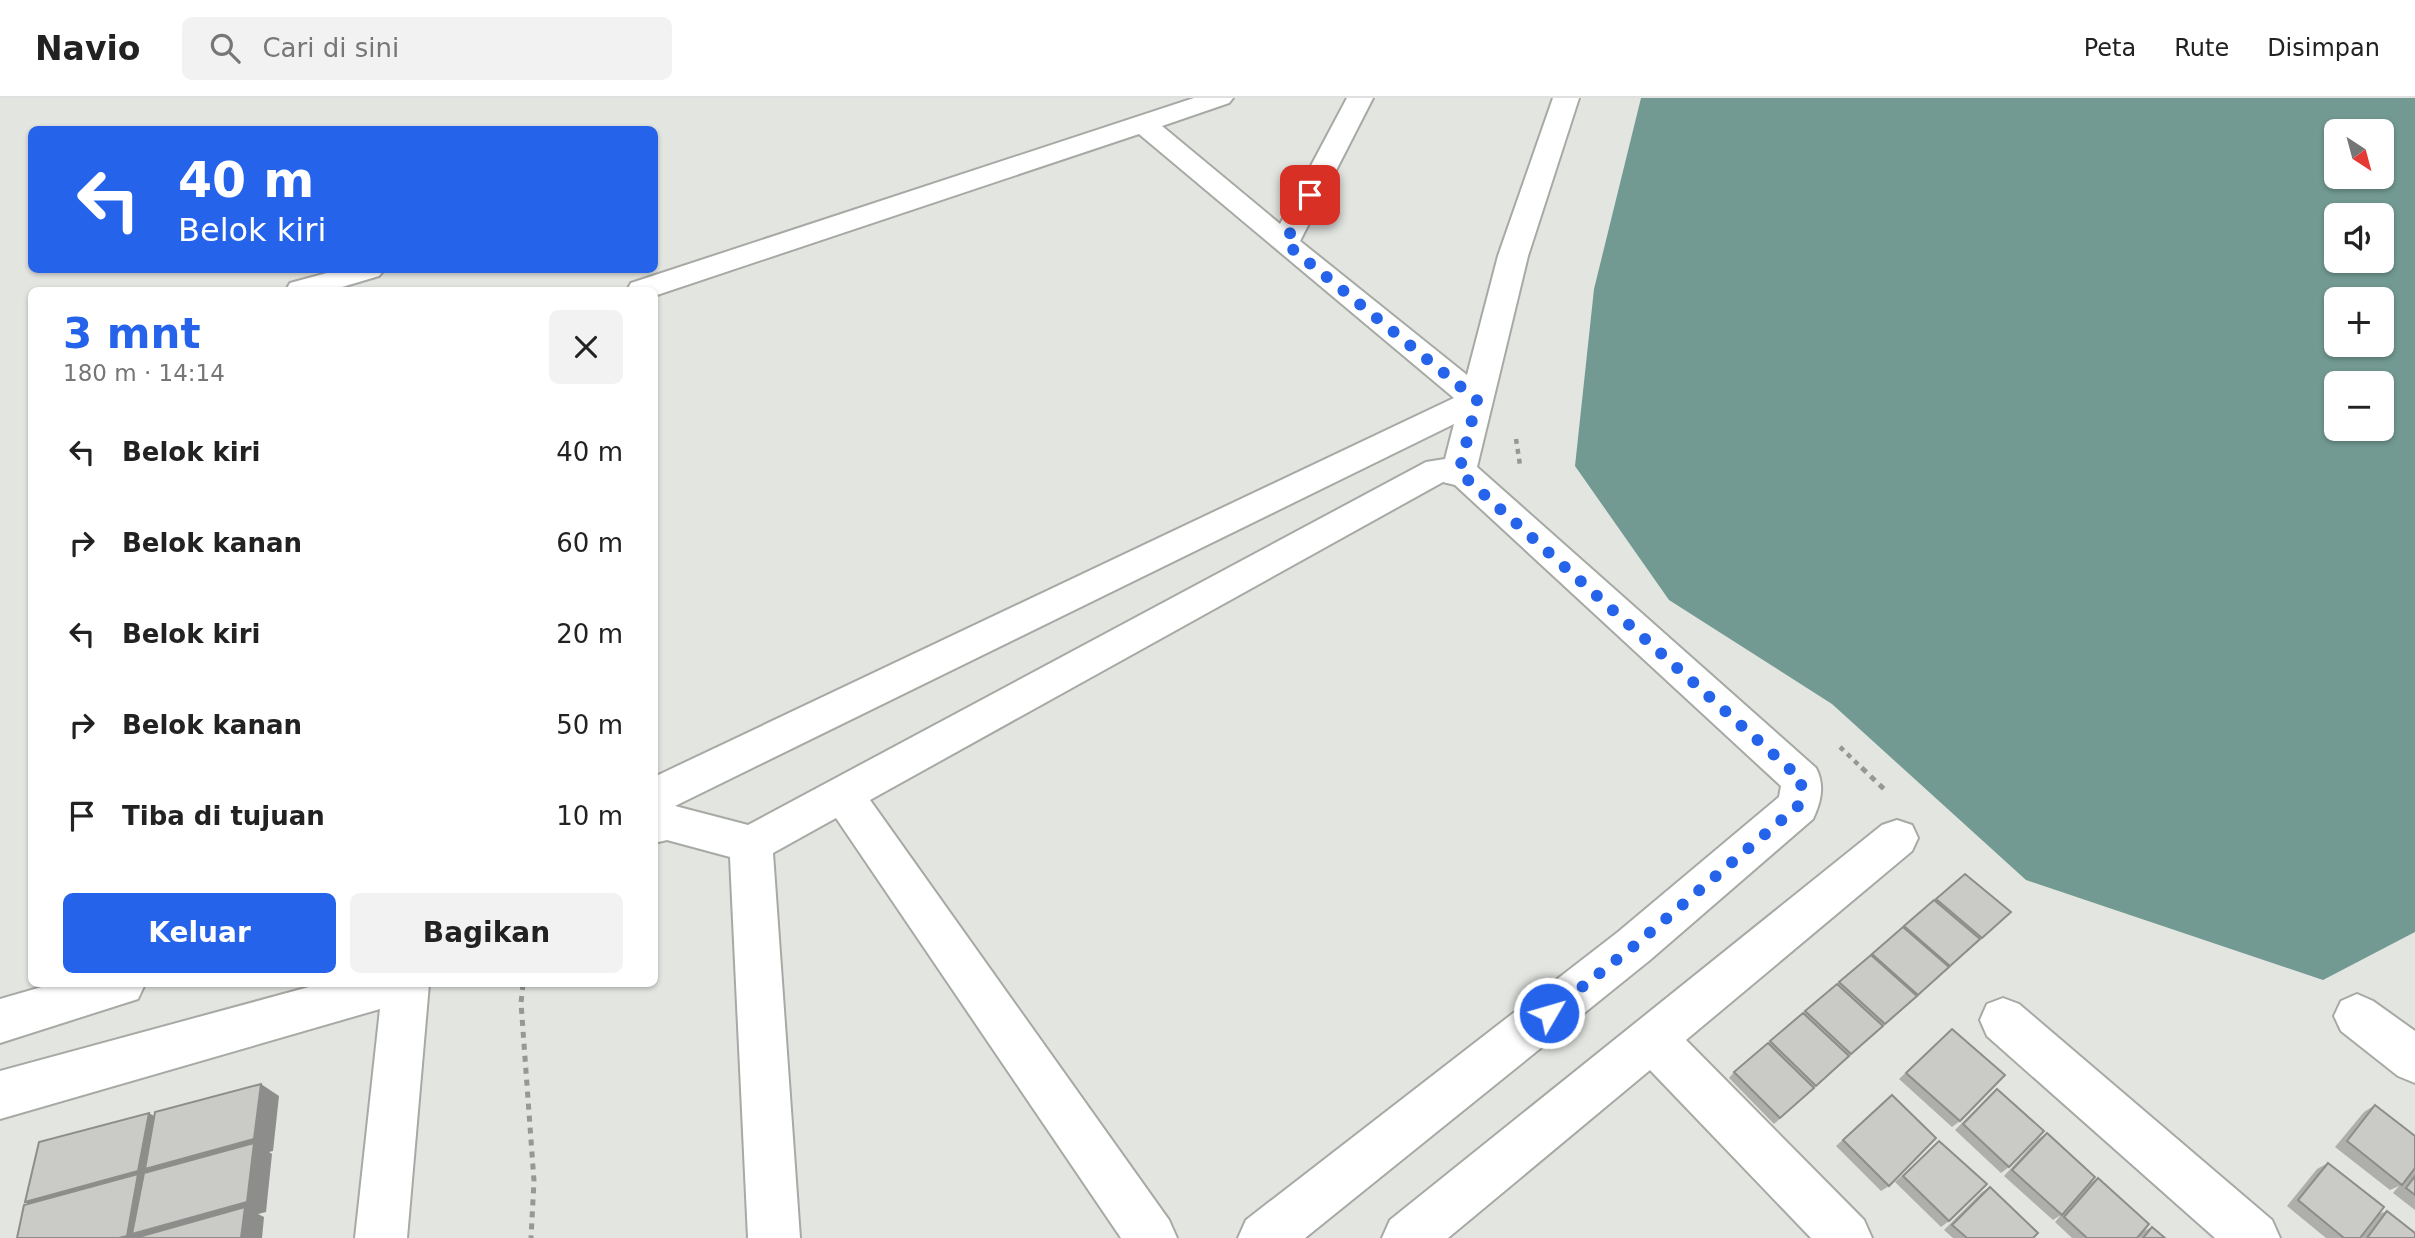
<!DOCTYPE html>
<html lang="id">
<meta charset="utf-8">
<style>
body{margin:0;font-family:"DejaVu Sans",sans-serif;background:#f2f2f2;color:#222;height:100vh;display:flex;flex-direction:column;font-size:26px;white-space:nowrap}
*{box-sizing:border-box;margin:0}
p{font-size:23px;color:#767676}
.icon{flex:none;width:38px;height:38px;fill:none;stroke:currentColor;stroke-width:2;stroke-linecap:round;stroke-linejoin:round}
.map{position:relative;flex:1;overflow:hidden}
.details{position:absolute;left:28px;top:189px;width:630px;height:700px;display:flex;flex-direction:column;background:#fff;border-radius:10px;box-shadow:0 2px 5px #0004}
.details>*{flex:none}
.banner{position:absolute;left:28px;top:28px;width:630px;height:147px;border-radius:10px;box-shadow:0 2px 5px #0004;background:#2563eb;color:#fff;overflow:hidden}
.needle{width:46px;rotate:144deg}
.tools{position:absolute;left:2324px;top:21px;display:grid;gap:14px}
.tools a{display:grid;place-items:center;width:70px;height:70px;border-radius:10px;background:#fff;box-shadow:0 2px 5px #0004;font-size:35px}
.pin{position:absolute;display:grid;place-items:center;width:60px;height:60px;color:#fff;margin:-30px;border-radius:14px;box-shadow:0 4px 10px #0006}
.me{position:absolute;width:77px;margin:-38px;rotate:52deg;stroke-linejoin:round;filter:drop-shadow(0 0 5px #0008)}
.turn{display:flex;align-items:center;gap:24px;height:147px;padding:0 35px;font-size:32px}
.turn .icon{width:91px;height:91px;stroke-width:2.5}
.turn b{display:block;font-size:49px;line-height:60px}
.round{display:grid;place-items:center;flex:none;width:74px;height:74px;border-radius:10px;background:#f2f2f2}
.headline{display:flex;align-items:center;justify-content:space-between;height:119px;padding:0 35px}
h1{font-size:42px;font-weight:800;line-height:52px;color:#2563eb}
.button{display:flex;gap:14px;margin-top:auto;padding:14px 35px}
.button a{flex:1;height:80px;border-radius:10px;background:#2563eb;color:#fff;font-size:28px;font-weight:800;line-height:80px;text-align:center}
.button a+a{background:#f2f2f2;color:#222}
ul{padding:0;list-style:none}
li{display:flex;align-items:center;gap:21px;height:91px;padding:0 35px}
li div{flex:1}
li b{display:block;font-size:26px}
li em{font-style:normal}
header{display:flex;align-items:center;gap:42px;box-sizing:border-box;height:98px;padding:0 35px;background:#fff;border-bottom:2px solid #e0e0e0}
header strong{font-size:33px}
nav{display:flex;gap:38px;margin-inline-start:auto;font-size:24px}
.search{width:490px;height:63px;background:#f2f2f2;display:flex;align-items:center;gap:18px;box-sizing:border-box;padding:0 24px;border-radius:10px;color:#767676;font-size:26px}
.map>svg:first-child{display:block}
.water{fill:#729a92;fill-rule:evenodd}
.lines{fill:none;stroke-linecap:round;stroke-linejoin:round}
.street-casing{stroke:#a7a9a5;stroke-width:4}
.path-far1{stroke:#979896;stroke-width:4.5;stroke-dasharray:5 5;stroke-linecap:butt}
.path{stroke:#979896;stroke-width:5;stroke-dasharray:6 6;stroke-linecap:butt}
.street{fill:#fff;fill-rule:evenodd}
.wall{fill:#aeaeab}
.shaded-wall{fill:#8d8d8b}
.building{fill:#cacac7;stroke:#8d8d8b;stroke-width:2}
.route{stroke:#2563eb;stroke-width:12;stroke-dasharray:0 21.6}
</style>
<header>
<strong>Navio</strong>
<div class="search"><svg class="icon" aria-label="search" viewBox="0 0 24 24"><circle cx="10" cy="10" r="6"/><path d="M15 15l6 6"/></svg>Cari di sini</div>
<nav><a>Peta</a><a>Rute</a><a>Disimpan</a></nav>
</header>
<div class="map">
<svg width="2415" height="1140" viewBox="0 0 2415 1140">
<rect width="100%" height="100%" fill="#e3e5e1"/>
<!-- water -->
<path class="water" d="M1641 0H2415V834L2323 882 2026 782 1832 606 1669 502 1575 368 1594 191ZM2336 33H2382V79H2336ZM2336 117H2382V163H2336ZM2336 201H2382V247H2336ZM2336 285H2382V331H2336Z"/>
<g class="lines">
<defs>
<g id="street">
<path d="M1194 0H1233L1229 5 1162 28 1280 126 1347 0H1373L1300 143 1467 277 1498 158 1553 0H1579L1528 158 1477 369 1816 670C1825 687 1821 704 1813 721L1650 862 1305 1140H1238L1246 1122 1618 834 1779 699 1781 688 1455 387 1443 384 870 702 1169 1122 1177 1140H1121L836 720 773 755 800 1140H748L730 759 667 742 654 745V679L1454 300 1139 36 654 198V192H627L631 185ZM1454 326 1445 361 1426 364 748 727 675 708Z"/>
<path d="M338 172H384L379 178 332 192H286L290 185Z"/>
<path d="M1897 722 1912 727 1918 740 1912 753 1686 942 1864 1122 1872 1140H1811L1650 972 1448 1140H1382L1390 1122 1882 727Z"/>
<path d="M52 886H145L138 901 0 945V901Z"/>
<path d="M320 886H429L407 1140H355L380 911 0 1021V973Z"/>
<path d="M2357 896 2373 903 2415 933V985L2398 978 2341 933 2334 918 2341 903Z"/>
<path d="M2003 900 2019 906 2272 1122 2280 1140H2215L1987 938 1980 922 1987 906Z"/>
</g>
</defs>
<!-- street casing -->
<use href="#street" class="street-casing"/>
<!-- path-far1 -->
<g class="path-far1">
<path d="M1516 341 1520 367"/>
<path d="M1840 649 1863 671"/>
</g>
<!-- path -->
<g class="path">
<path d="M1862 670 1887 694"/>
<path d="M523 886 521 905 534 1083 531 1140"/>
</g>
<!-- street -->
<use href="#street" class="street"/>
</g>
<!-- wall -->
<g class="wall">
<path d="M1965 776 2004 821 1774 1026 1729 980 1734 974Z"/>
<path d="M1952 931 1960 1023 1952 1029 1899 981Z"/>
<path d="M1997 991 2009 1069 2001 1075 1955 1032 1989 998Z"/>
<path d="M1892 997 1889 1088 1881 1093 1836 1048Z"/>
<path d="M2375 1007 2415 1038V1112L2393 1095 2399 1088 2390 1092 2335 1049 2364 1014Z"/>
<path d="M2047 1035 2089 1086 2098 1080 2137 1140H2072L2055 1124 2061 1117 2053 1122 2004 1078 2038 1041Z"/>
<path d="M1939 1043 1949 1123 1941 1129 1895 1084Z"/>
<path d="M2328 1065 2378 1116 2387 1113 2415 1140H2326L2287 1108 2317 1071Z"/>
<path d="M1990 1089 2033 1140H1953L1944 1132 1982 1094Z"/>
<path d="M2152 1129 2165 1140H2138L2142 1134Z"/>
</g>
<!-- shaded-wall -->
<path class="shaded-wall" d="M261 986 279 998 273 1053 269 1054 272 1056 266 1114 258 1116 264 1119 262 1140H119L48 1114 25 1104 149 1015 169 1027Z"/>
<!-- building -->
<g class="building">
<path d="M1965 776 2011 814 1982 840 1936 801Z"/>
<path d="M1934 802 1980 841 1950 868 1904 828Z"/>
<path d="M1903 829 1949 869 1918 897 1872 856Z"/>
<path d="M1871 857 1917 898 1885 926 1839 884Z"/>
<path d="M1837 886 1883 928 1851 956 1805 913Z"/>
<path d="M1803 915 1849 958 1816 988 1770 943Z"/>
<path d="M1952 931 2005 977 1960 1023 1906 975Z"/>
<path d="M1768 945 1814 990 1780 1020 1734 974Z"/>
<path d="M261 986 254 1041 145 1071 155 1014Z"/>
<path d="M1997 991 2044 1033 2009 1069 1963 1026Z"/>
<path d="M1892 997 1936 1040 1889 1088 1843 1042Z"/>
<path d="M2375 1007 2415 1038V1070L2402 1087 2347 1043Z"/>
<path d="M149 1015 138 1073 25 1104 39 1044Z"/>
<path d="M2047 1035 2095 1079 2062 1117 2012 1072Z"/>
<path d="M1939 1043 1987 1086 1949 1123 1903 1078Z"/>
<path d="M254 1045 247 1104 132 1136 144 1075Z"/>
<path d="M2328 1065 2384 1109 2360 1140H2344L2298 1102Z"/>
<path d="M138 1076 127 1138 119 1140H17L24 1107Z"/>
<path d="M2415 1078V1097L2406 1090Z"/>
<path d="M2098 1080 2149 1126 2137 1140H2087L2064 1119Z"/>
<path d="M1990 1089 2038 1135 2033 1140H1967L1952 1127Z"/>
<path d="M245 1109 241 1140H135Z"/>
<path d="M2387 1113 2415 1135V1140H2367Z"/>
<path d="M2152 1129 2165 1140H2143Z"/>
</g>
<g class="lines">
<!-- route -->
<path class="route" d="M1310 97 1285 145 1477 302 1459 374 1802 682 1798 708 1634 848 1549 915"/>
</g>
</svg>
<div class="tools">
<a><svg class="needle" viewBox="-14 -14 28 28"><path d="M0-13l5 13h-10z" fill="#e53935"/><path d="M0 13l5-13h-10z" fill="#767676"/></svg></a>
<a><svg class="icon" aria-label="sound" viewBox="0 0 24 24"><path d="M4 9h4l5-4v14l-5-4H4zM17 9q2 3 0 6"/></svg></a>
<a>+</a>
<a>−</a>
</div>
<div class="pin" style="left:1310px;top:97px;background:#d93025"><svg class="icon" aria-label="arrive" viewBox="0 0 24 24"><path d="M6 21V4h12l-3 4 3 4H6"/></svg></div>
<svg class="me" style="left:1549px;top:915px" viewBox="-20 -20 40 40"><circle r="17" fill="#2563eb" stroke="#fff" stroke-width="3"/><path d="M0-11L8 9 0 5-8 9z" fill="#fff"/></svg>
<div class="banner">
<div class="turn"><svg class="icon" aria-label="left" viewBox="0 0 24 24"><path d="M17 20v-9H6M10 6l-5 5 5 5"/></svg><div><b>40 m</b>Belok kiri</div></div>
</div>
<section class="details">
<div class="headline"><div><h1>3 mnt</h1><p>180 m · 14:14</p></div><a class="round"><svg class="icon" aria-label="close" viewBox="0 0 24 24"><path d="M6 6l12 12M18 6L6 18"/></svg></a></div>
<ul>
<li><svg class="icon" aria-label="left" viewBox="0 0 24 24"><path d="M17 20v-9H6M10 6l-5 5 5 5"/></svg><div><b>Belok kiri</b></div><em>40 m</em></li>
<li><svg class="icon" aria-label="right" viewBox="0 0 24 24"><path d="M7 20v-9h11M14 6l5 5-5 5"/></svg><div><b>Belok kanan</b></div><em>60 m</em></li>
<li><svg class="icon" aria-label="left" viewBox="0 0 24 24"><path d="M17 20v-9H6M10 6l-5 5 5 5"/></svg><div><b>Belok kiri</b></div><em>20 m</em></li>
<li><svg class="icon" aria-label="right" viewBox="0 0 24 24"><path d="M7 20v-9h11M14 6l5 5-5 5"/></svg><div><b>Belok kanan</b></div><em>50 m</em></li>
<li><svg class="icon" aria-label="arrive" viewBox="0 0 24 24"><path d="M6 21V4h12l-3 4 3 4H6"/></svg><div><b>Tiba di tujuan</b></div><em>10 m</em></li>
</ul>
<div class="button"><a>Keluar</a><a>Bagikan</a></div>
</section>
</div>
